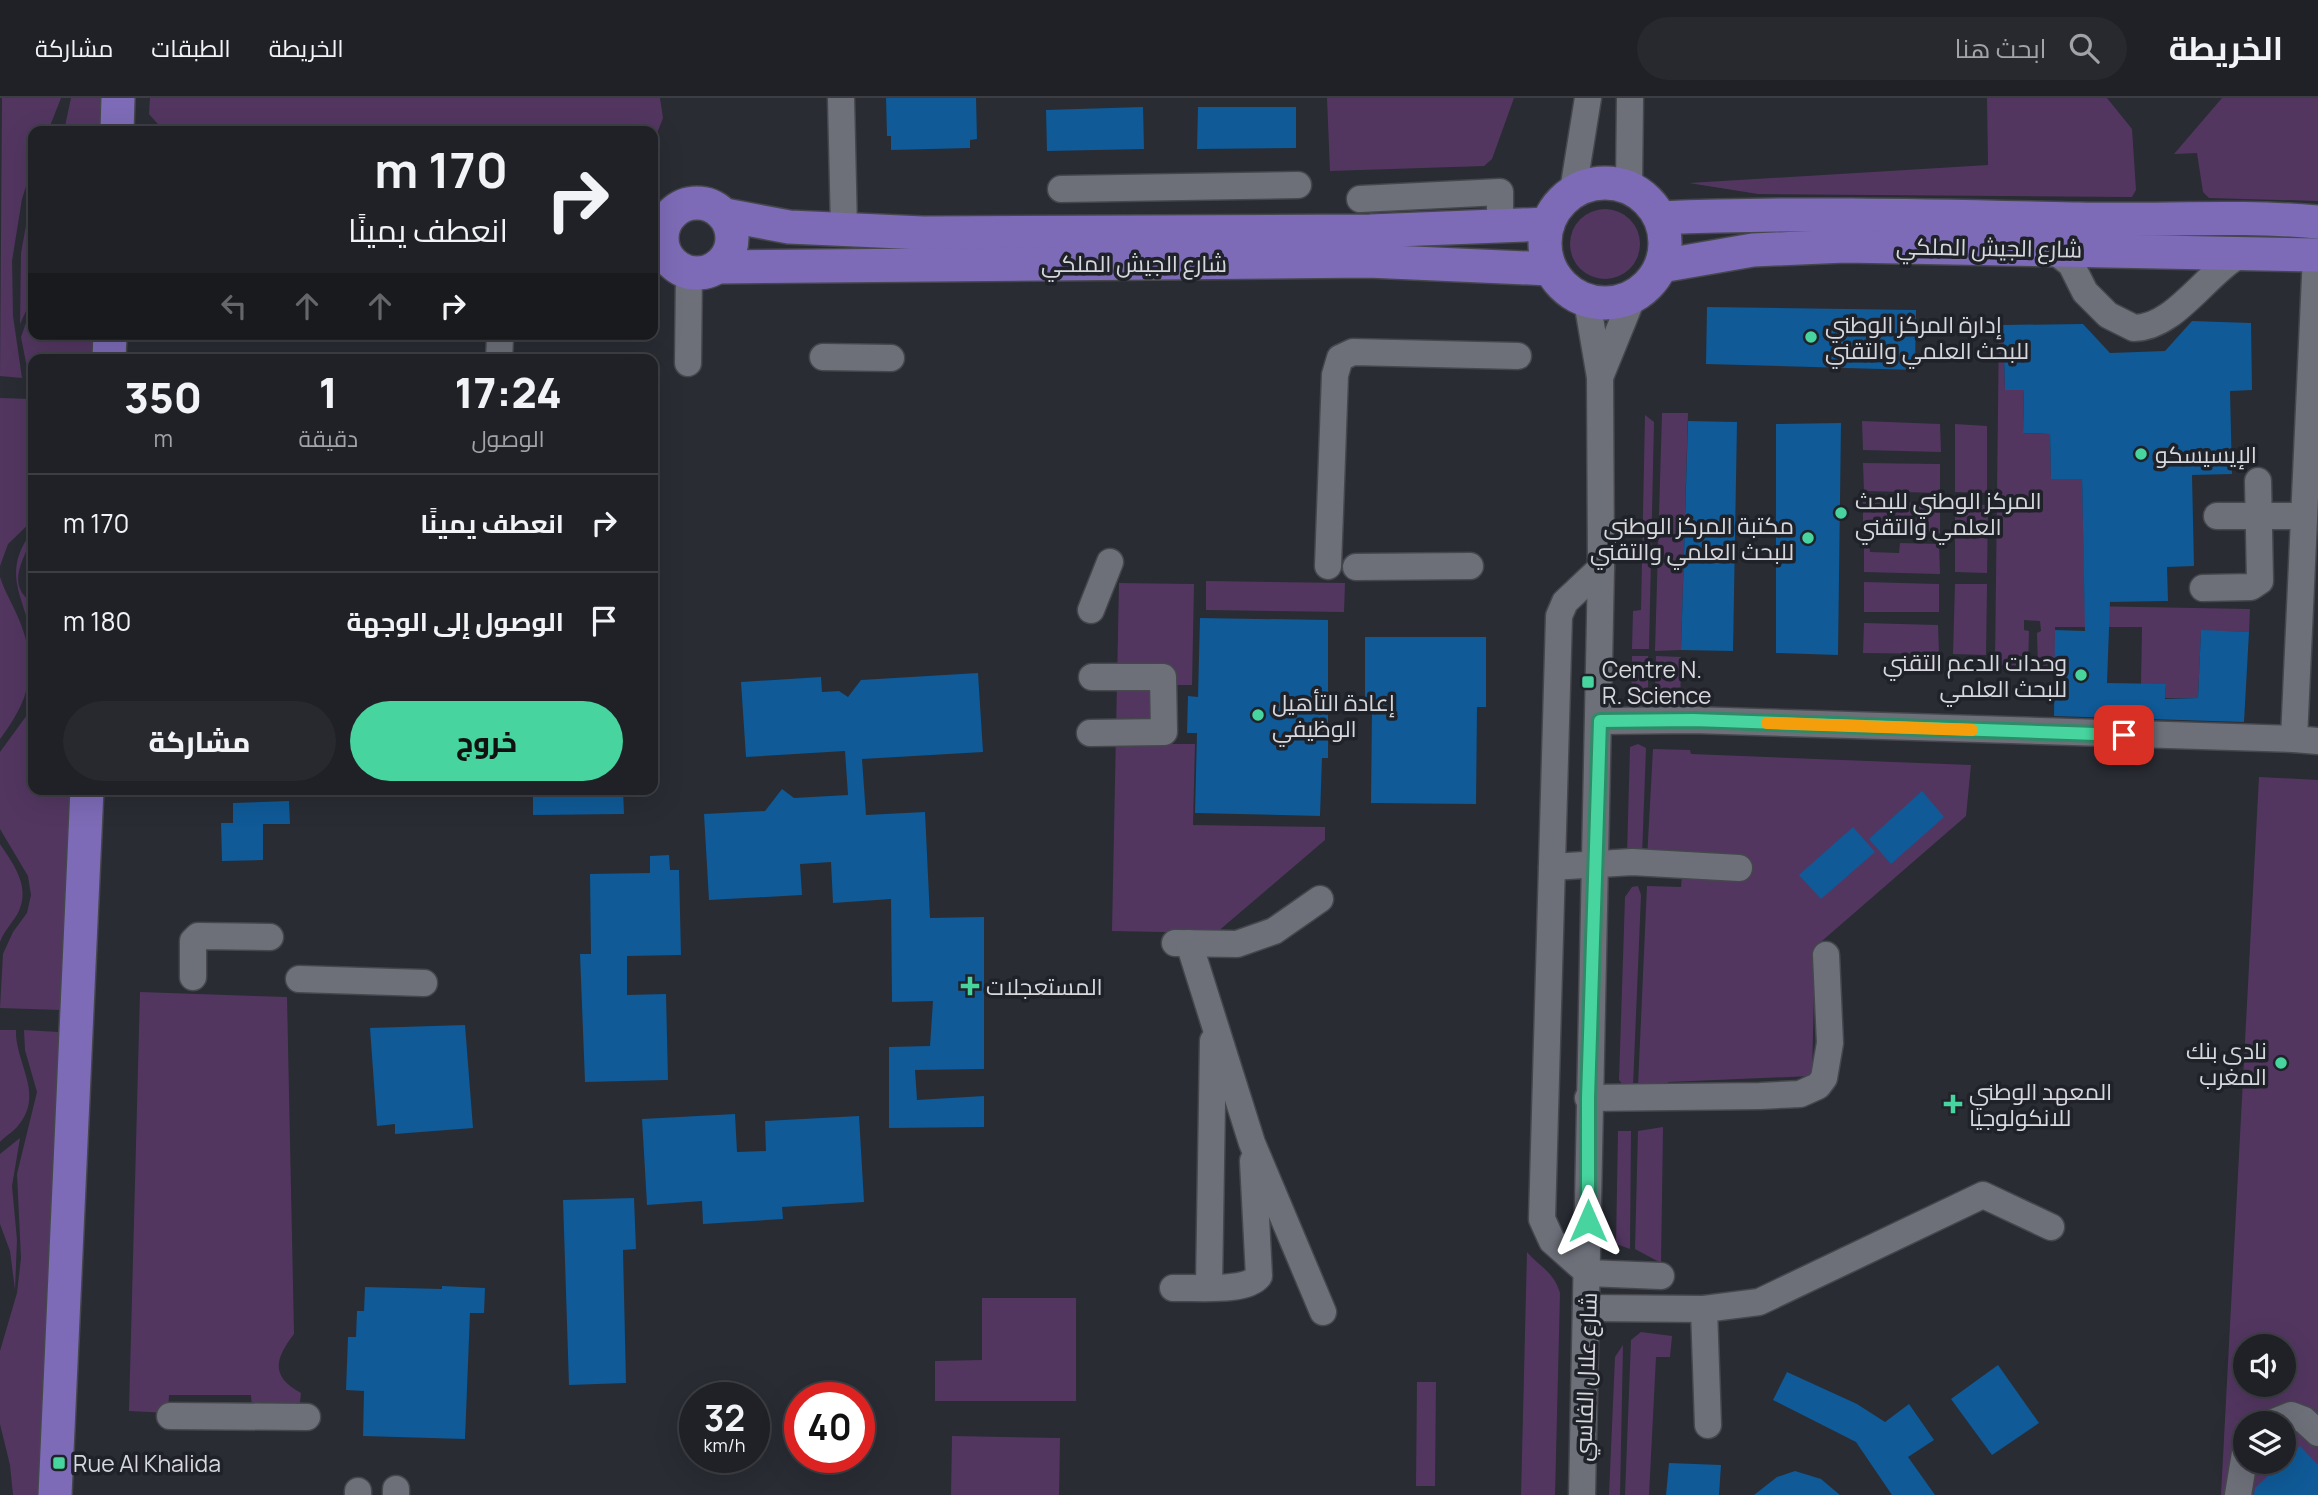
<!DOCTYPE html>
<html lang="ar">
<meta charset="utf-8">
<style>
body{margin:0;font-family:Manrope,Cairo,sans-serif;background:#27292e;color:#f1f3f6;direction:rtl;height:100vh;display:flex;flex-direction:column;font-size:26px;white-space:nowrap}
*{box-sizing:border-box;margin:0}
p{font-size:23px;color:#a1a3a7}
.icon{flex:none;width:38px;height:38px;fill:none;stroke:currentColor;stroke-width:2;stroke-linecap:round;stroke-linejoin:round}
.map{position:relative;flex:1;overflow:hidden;direction:ltr}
.drawer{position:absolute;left:28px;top:256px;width:630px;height:441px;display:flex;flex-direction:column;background:#1f2126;border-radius:14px;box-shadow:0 7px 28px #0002,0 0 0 2px #3c3e43;direction:rtl}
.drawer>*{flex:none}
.top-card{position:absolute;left:28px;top:28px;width:630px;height:214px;border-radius:14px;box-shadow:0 7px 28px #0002,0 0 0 2px #3c3e43;direction:rtl;background:#1f2126;color:#f1f3f6;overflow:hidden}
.controls{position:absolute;left:2233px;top:1236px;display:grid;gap:14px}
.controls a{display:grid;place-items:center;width:63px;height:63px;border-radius:50%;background:#1f2126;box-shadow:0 7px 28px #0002,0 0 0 2px #3c3e43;font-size:35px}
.speed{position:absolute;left:679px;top:1284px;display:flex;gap:14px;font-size:35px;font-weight:700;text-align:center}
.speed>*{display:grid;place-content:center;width:91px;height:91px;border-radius:50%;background:#1f2126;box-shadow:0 7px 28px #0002,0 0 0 2px #3c3e43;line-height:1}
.speed small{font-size:18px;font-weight:400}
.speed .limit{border:10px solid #d22;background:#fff;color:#111}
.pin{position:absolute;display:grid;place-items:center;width:60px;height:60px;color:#fff;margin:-30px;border-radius:14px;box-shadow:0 4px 10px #0006}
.me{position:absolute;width:77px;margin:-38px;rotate:0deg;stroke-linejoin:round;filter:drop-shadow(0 0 5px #0008)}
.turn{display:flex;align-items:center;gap:24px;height:147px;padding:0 35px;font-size:32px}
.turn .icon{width:91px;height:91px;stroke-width:2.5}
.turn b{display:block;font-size:49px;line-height:60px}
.lanes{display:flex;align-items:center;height:66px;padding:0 35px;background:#0003;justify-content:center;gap:35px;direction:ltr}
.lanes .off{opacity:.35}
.eta{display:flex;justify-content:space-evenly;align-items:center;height:119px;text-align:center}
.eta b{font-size:42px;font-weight:800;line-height:49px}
.cta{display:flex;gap:14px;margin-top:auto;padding:14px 35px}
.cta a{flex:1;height:80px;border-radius:42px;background:#47d49e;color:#111;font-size:28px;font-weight:800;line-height:80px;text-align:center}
.cta a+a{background:#27292e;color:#f1f3f6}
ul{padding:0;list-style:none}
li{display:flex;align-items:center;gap:21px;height:98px;padding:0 35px;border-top:2px solid #3c3e43}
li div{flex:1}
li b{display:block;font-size:26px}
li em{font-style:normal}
header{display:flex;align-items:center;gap:42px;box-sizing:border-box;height:98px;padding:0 35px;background:#1f2126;border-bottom:2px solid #3c3e43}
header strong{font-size:33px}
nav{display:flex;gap:38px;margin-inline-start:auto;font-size:24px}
.search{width:490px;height:63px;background:#27292e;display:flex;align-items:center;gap:18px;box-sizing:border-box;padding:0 24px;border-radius:38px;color:#a1a3a7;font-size:26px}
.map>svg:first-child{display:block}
.green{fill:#523660;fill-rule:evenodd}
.building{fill:#0f5a97}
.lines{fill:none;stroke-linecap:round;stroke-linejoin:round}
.minor-casing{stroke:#45474d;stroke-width:29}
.major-casing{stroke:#45474d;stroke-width:36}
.minor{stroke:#6d7079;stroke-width:26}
.major{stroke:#7d6bb7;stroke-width:33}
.route-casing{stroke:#2e8a67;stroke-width:18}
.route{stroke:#47d49e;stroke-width:12}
.slow{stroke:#f59e0b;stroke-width:12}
.poi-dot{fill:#47d49e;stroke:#202229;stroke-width:2.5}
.labels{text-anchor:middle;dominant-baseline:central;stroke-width:7;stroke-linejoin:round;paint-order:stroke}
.street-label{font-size:23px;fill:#d6d8dd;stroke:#202229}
.poi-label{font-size:23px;fill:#d6d8dd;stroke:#202229;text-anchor:start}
</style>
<header>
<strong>الخريطة</strong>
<div class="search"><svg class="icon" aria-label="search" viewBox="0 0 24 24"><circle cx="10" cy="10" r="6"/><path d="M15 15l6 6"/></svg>ابحث هنا</div>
<nav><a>الخريطة</a><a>الطبقات</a><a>مشاركة</a></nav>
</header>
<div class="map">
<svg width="2318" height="1397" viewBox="0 0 2318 1397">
<rect width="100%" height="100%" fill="#292c33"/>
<!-- green -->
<g class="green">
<path d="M2 0H61L48 33H33V66L22 101 12 163 13 218 22 280 0 278Z"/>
<path d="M71 0H102L101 33H64Z"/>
<path d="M150 0H660L663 20 656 38 660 61 653 74V33H164L149 16Z"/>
<path d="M1327 0H1514L1492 61 1484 68 1330 73Z"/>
<path d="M1987 0H2107L2132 31 2136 92 2132 99 1758 96 1689 85 1988 67Z"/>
<path d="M2222 0H2318V103L2209 100 2203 94 2197 55 2174 56Z"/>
<path d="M33 89V198L20 226 21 155Z"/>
<circle cx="1605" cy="146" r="35"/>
<path d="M33 205V236H94L93 261H33V280H29L21 239Z"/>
<path d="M1999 227H2003L2005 292H2024L2023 335 2050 336 2051 381H2082L2085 508 2250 511 2249 534 2201 533 2198 600H2165L2166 586H2141L2142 529H2055V569L2038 568 2037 535 2041 533 2040 523 2024 522V532L2029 533 2028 568 1995 567Z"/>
<path d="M0 300 31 301 33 422 8 446 0 468Z"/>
<path d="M1662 315H1688L1681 552 1655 553Z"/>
<path d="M1645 317 1654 324 1649 551H1632L1633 513 1641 512Z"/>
<path d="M1862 323 1940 326 1941 354 1863 352Z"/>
<path d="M1955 326 1987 328V395L1955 394Z"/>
<path d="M1863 365 1940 366V395L1864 393Z"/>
<path d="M1863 404 1940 405V435L1899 433 1898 423H1870L1868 433 1863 432Z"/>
<path d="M1955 406 1988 407 1987 475 1955 474Z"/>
<path d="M33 432C33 451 0 484 33 505V544C24 496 0 476 33 432Z"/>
<path d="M1900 445 1939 446 1940 476 1864 474V446H1869L1870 454 1899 455Z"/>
<path d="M0 479C5 495 14 508 20 524 39 571 29 603 0 641Z"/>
<path d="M1206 483 1345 485 1344 514 1206 512Z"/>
<path d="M1864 484 1939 486V514H1864Z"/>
<path d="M1119 485 1194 486 1192 587H1156L1155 646H1195L1193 727 1325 729V742L1216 835 1112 833Z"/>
<path d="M1955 486H1987L1986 557 1953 556Z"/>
<path d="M1864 525 1938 527 1939 556 1863 555Z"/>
<path d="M1632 558H1648V618L1631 617Z"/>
<path d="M1656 558 1681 559 1680 623 1654 622Z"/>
<path d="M33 598V691H72L61 912 0 910 3 856 13 834 27 815 31 797 28 778 0 731V654L27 617Z"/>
<path d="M1638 646 1646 650 1642 758 1627 757 1630 649Z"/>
<path d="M1653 651 1690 652 1691 656 1971 667 1966 718 1815 849 1812 978 1668 984 1667 992 1638 988 1647 788 1681 789 1683 764 1647 761Z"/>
<path d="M2259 679 2318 682V1397H2221ZM2245 1248H2284V1286H2245ZM2245 1325H2284V1363H2245Z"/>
<path d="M0 746C14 767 31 789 18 815 12 825 4 833 0 844Z"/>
<path d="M1638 788 1641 797 1633 988 1623 987 1619 982 1625 799 1632 789Z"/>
<path d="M140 894 287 899 294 1236C275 1261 270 1278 301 1295L299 1313 252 1311 251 1297H169L168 1315 129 1313Z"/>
<path d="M0 932H16C15 966 46 997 17 1029 12 1035 5 1038 0 1044Z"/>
<path d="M24 932 59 934 39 1397H13L10 1367 0 1326V1253L17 1195 21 1160 17 1076 37 994 25 952Z"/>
<path d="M1663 1029 1661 1165 1635 1151 1638 1033Z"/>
<path d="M1618 1033H1631L1630 1151 1616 1146Z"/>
<path d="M20 1040 12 1088 17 1142 15 1192 10 1153 0 1126V1056Z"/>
<path d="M1527 1154C1540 1169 1554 1174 1560 1195L1555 1397H1521Z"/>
<path d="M982 1200H1076V1303H935V1263L982 1262Z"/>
<path d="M1641 1234 1672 1238 1670 1259H1656L1649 1397H1625L1631 1242Z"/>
<path d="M1623 1247 1620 1397H1609L1615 1259Z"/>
<path d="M1417 1284H1436L1435 1388H1416Z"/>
<path d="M952 1338 1060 1340 1059 1397H951Z"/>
</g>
<!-- building -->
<g class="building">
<path d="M886 0H976L977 41 970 42V50L891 52V38H887Z"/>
<path d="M1143 9 1144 51 1047 53 1046 12Z"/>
<path d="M1198 9H1296V50L1197 51Z"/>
<path d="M1707 209 1916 212 1915 272 1706 266Z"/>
<path d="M2192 223 2251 225 2252 292 2230 293 2232 376 2192 377 2194 468 2167 469 2168 503 2110 504 2107 585 2166 586 2165 601 2198 600 2201 532 2249 534 2244 624 2054 618 2055 532 2085 533 2082 381H2051L2050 336 2023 335 2024 292H2005L2003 227 2083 226 2110 255 2165 253Z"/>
<path d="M1688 323 1737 324 1733 553 1681 552Z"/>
<path d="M1841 325 1838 557 1776 555V326Z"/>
<path d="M1200 520 1328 522V660H1322L1320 718 1195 715 1197 635H1187L1188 598 1198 599Z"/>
<path d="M1365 539H1486V609H1477L1476 706 1371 705 1372 609H1365Z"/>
<path d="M978 575 983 654 862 661 866 717 925 714 930 820 984 819V971L915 972 917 1002 984 998V1029L889 1030V949L930 948 933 903 892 904 891 801 833 805 831 764 800 766 802 797 709 802 704 716 765 713 782 691 794 700 848 697 845 653 746 659 741 584 821 579 822 594 839 593 848 599 861 582Z"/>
<path d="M533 691H623L624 716 533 717Z"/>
<path d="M1922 693 1944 719 1891 766 1869 741Z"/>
<path d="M289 703 290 726H263V762L222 763 221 725H233V705Z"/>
<path d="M1853 729 1875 754 1821 801 1799 777Z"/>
<path d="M669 757 670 772H679L681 857 627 858V897L666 896 668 982 585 984 580 856H591L590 776 650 775V758Z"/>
<path d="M465 927 473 1030 395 1036V1026L377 1028 370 930Z"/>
<path d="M735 1016 737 1054 766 1053 765 1023 859 1018 864 1104 782 1109 783 1121 703 1126 702 1103 647 1107 642 1021Z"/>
<path d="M634 1100 636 1151 623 1152 626 1285 569 1287 563 1102Z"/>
<path d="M442 1188 485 1190 484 1215H470L465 1341 363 1338 364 1293 346 1292 348 1239H356L357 1213H364L365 1189 442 1191Z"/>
<path d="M1998 1267 2039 1325 1992 1357 1951 1301Z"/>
<path d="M1787 1274 1857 1306 1885 1324 1909 1306 1934 1342 1908 1359 1935 1397H1892L1856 1344 1773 1302Z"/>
<path d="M2300 1348 2318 1367V1397H2254L2255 1390Z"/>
<path d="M1669 1365 1721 1367 1719 1397H1666Z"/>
<path d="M1795 1373 1821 1381 1840 1397H1754L1777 1379Z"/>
</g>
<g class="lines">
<defs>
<g id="minor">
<path d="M841 0 844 131"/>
<path d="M1629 89 1630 0"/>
<path d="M1061 91 1298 87"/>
<path d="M1573 93 1588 0"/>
<path d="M1360 101 1500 94V128"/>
<path d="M2052 151 2071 166 2085 194 2108 217 2134 230C2176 230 2207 172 2245 154"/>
<path d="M2316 157 2294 641 2318 643"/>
<path d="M823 259 891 260"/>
<path d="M499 261 500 241"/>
<path d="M688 265 689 174"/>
<path d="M1600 279 1633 198"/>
<path d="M2217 418H2303"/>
<path d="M1328 468 1335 277 1340 260 1353 254 1518 258"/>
<path d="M1356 469 1470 468"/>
<path d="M1601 470 1565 504 1559 518 1542 1121 1552 1143 1588 1175 1661 1178"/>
<path d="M2203 490 2251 489 2260 483 2258 383"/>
<path d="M1091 512 1110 464"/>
<path d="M1600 623 1693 622 2294 641"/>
<path d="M1090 635 1164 634 1163 579H1092"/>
<path d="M1552 769 1632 764 1739 770"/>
<path d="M1175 845 1237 846 1274 833 1320 801"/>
<path d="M1189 845 1252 1045 1323 1214"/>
<path d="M193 879V843L198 838 270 839"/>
<path d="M299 881 424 885"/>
<path d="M1588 1000 1760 998 1800 996 1818 988 1824 980 1830 945 1826 857"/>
<path d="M1209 1189 1213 943"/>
<path d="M1173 1190C1195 1189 1246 1195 1259 1178L1253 1063"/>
<path d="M1586 1210 1704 1211 1759 1204 1983 1097 2051 1129"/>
<path d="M1704 1211 1708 1327"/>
<path d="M170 1318 307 1319"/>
<path d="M2271 1325 2291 1317 2304 1322 2318 1335"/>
<path d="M358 1397V1393"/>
<path d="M396 1397V1391"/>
<path d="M1582 1397 1601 470 1600 279 1587 203"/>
<path d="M2238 1397 2245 1355"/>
</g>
<g id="major">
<path d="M117 33 118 0"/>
<circle cx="1605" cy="145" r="60"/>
<circle cx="697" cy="140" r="35"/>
<path d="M725 117 789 129 923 135 1370 133 1548 126"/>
<path d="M1660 120C1800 114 1940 118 2079 121 2159 123 2239 117 2318 124"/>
<path d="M1661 168 1753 152 1845 148 2318 157"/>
<path d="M717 169 1368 163 1550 171"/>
<path d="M109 261 110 236"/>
<path d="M55 1397 87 691"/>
</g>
</defs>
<!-- minor casing -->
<use href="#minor" class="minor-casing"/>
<!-- major casing -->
<use href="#major" class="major-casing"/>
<!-- minor -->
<use href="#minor" class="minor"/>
<!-- major -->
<use href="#major" class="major"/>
</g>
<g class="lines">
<defs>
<path id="route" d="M1588 1123V1000L1600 623 1693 622 2124 637"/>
</defs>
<!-- route casing -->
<use href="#route" class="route-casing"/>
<!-- route -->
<use href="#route" class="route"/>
<!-- slow -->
<path class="slow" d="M1767 625 1972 632"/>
</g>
<!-- markers -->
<g class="poi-dot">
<circle cx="1811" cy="239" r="7"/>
<circle cx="2141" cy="356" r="7"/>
<circle cx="1841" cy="415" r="7"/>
<circle cx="1808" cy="440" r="7"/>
<circle cx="2081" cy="577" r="7"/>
<rect x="1581" y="577" width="14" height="14" rx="3.5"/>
<circle cx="1258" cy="617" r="7"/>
<path d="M966.5 877.5h7v7h7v7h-7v7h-7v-7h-7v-7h7z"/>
<circle cx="2281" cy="965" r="7"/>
<path d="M1949.5 995.5h7v7h7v7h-7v7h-7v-7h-7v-7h7z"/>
<rect x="52" y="1358" width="14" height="14" rx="3.5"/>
</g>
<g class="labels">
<!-- street labels -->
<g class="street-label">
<text transform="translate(1989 149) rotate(1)">شارع الجيش الملكي</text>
<text x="1134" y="165">شارع الجيش الملكي</text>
<text transform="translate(1585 1279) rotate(-88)">شارع علال الفاسي</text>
</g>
<!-- poi labels -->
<g class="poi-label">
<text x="1825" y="226">إدارة المركز الوطني<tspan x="1825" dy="26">للبحث العلمي والتقني</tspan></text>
<text x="2155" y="356">اﻹيسيسكو</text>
<text x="1855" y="402">المركز الوطني للبحث<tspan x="1855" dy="26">العلمي والتقني</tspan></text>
<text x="1794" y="427" text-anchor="end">مكتبة المركز الوطني<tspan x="1794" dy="26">للبحث العلمي والتقني</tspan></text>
<text x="2067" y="564" text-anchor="end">وحدات الدعم التقني<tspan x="2067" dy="26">للبحث العلمي</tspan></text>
<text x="1602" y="571">Centre N.<tspan x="1602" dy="26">R. Science</tspan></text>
<text x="1272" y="604">إعادة التأهيل<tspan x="1272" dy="26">الوظيفي</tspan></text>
<text x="986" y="888">المستعجلات</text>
<text x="2267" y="952" text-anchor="end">نادي بنك<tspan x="2267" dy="26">المغرب</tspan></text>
<text x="1969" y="993">المعهد الوطني<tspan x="1969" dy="26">للانكولوجيا</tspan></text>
<text x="73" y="1365">Rue Al Khalida</text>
</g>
</g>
</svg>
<div class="controls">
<a><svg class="icon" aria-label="sound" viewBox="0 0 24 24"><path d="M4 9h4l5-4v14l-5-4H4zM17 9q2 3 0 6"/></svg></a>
<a><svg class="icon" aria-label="layers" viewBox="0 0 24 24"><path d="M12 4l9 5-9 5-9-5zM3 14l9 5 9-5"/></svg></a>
</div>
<div class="speed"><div>32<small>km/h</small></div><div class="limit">40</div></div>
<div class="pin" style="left:2124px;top:637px;background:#d93025"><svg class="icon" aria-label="arrive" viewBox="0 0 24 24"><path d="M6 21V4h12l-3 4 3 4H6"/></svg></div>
<svg class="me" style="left:1588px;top:1123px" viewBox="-20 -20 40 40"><path d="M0-17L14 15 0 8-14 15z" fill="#47d49e" stroke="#fff" stroke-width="4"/></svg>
<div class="top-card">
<div class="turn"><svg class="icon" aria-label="right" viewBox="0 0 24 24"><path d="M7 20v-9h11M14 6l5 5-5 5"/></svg><div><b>170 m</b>انعطف يمينًا</div></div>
<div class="lanes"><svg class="icon off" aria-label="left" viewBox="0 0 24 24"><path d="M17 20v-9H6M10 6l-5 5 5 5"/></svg><svg class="icon off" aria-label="ahead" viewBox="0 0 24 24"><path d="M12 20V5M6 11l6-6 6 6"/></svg><svg class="icon off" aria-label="ahead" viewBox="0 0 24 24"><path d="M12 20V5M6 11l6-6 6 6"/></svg><svg class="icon" aria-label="right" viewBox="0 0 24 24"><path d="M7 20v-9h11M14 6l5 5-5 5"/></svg></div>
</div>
<section class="drawer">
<div class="eta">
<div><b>17:24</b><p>الوصول</p></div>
<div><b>1</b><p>دقيقة</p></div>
<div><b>350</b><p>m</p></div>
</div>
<ul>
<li><svg class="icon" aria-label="right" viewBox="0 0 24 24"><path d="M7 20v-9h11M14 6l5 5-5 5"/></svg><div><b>انعطف يمينًا</b></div><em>170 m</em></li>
<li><svg class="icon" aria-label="arrive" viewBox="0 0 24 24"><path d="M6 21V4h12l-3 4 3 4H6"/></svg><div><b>الوصول إلى الوجهة</b></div><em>180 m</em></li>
</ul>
<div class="cta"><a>خروج</a><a>مشاركة</a></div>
</section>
</div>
